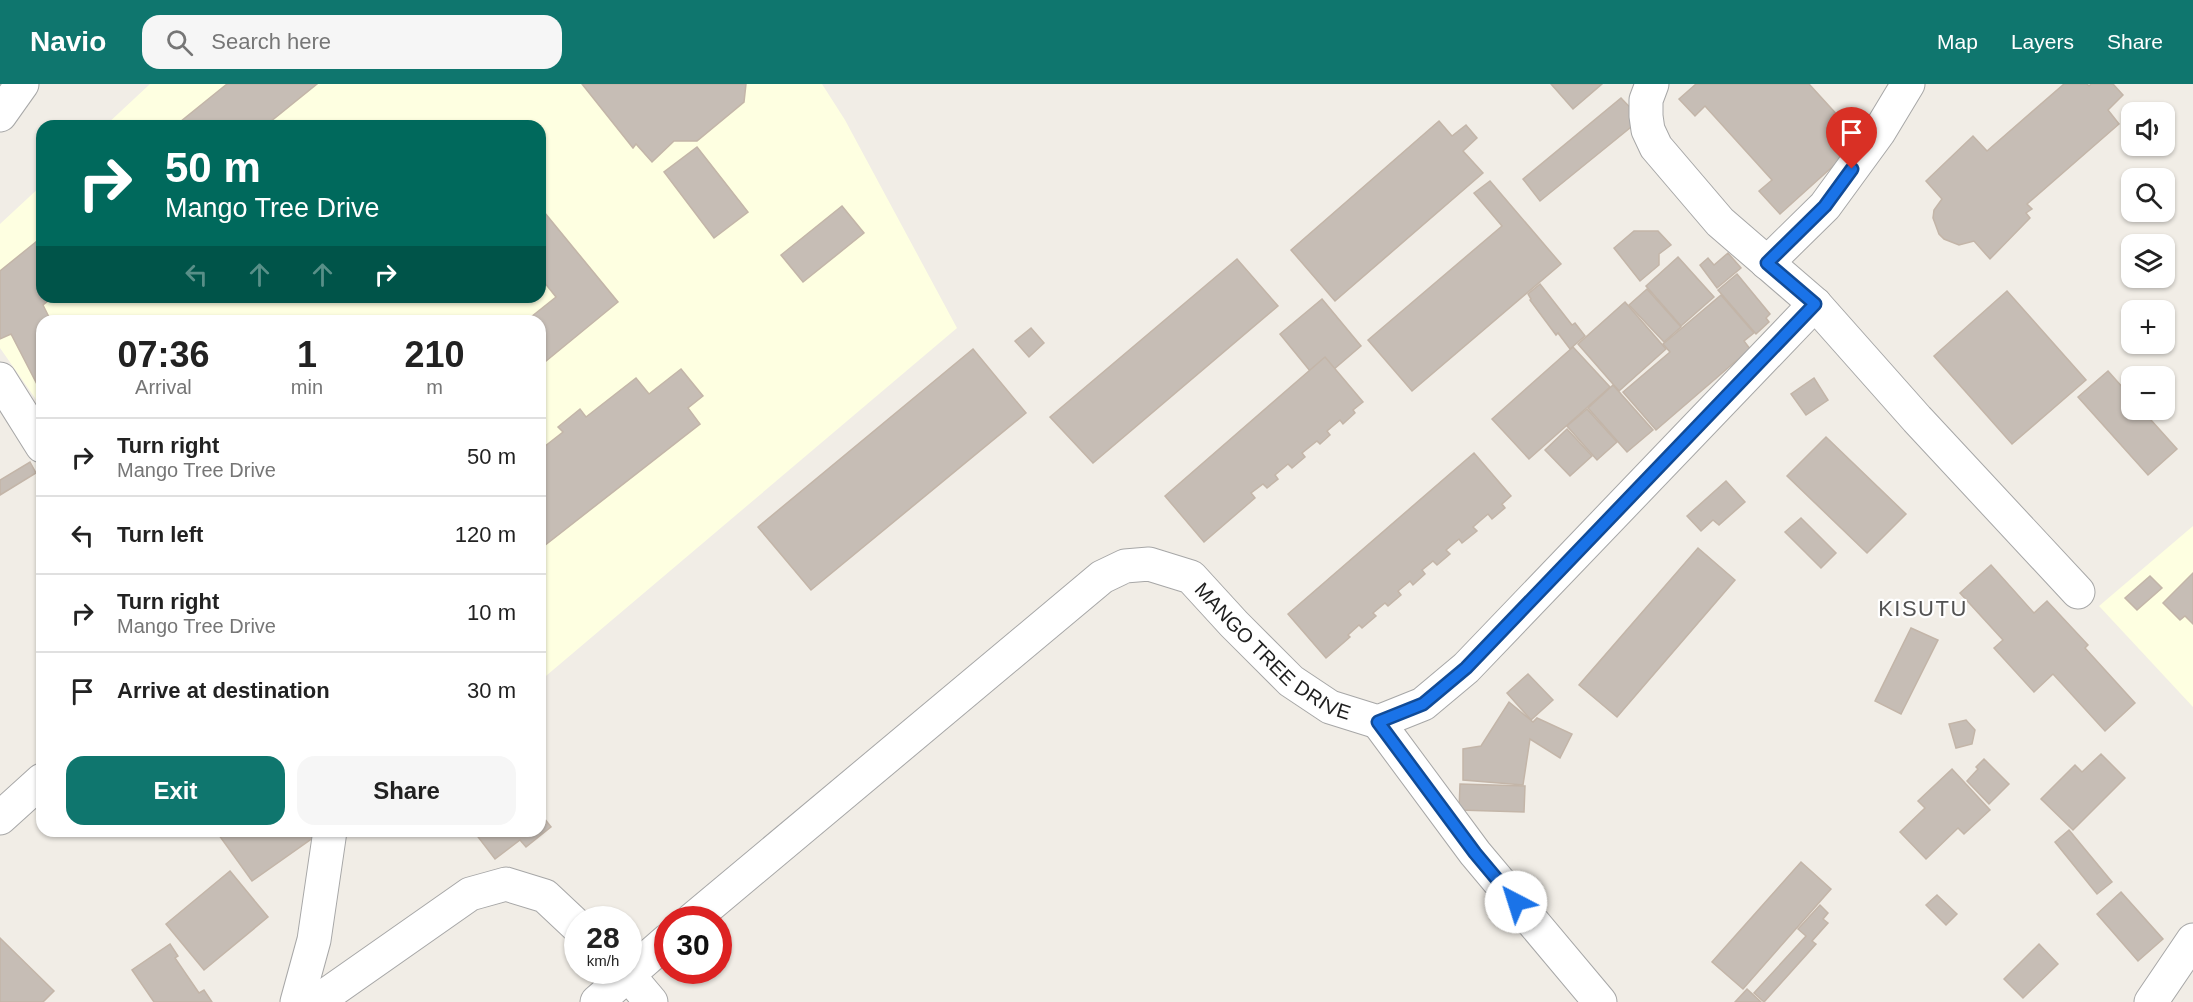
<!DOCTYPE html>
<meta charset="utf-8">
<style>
body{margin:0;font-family:Helvetica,sans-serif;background:#f6f6f6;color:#222;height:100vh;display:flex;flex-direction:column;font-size:22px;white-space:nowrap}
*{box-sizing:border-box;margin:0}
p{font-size:20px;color:#767676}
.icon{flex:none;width:33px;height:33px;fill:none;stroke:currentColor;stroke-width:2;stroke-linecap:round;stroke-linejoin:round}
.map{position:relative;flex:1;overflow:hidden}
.sheet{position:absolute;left:36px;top:231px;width:510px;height:522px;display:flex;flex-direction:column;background:#fff;border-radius:18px;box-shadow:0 2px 4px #0004}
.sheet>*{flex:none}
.banner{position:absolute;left:36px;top:36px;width:510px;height:183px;border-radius:18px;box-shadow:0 2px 4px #0004;background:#00695c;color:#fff;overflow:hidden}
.fabs{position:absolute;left:2121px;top:18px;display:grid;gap:12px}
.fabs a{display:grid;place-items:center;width:54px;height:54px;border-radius:12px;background:#fff;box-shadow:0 2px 4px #0004;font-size:30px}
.speed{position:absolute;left:564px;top:822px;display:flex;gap:12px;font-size:30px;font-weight:700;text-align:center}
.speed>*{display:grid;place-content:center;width:78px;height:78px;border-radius:50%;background:#fff;box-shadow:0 2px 4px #0004;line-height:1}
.speed small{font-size:15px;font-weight:400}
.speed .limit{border:9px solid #d22;background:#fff;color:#111}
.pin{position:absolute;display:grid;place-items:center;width:51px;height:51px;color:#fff;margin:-62px -26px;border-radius:50% 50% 50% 0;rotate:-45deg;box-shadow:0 0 6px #0007}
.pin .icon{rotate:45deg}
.me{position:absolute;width:66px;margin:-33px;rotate:320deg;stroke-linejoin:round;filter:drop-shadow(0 0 4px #0008)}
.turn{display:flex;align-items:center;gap:21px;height:126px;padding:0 30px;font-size:27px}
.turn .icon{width:78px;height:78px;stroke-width:2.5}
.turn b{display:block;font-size:42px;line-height:51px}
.lanes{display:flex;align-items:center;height:57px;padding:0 30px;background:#0003;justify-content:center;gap:30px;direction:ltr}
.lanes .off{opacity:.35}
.eta{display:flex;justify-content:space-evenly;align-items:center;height:102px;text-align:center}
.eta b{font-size:36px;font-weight:700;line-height:42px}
.action{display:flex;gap:12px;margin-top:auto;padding:12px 30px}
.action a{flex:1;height:69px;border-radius:18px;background:#0f766e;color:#fff;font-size:24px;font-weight:700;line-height:69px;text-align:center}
.action a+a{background:#f6f6f6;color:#222}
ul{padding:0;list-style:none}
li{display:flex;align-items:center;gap:18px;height:78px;padding:0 30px;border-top:2px solid #e0e0e0}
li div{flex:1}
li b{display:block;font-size:22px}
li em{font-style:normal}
header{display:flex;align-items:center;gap:36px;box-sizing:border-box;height:84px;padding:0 30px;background:#0f766e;color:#fff}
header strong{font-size:28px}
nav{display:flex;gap:33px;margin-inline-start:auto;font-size:21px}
.search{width:420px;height:54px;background:#f6f6f6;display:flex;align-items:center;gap:15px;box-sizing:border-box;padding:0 21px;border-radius:18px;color:#767676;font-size:22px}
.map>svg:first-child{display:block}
.education{fill:#feffe1}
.building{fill:#c6bdb5;stroke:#c3b5a8;stroke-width:1.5}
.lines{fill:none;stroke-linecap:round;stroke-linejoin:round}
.minor-casing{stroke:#a7a7a7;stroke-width:35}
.minor{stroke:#fff;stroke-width:33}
.route-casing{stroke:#114b97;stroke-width:15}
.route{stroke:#1a73e8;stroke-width:10}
.labels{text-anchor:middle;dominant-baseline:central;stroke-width:4.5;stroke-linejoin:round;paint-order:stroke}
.street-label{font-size:20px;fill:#202020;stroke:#fff}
.quarter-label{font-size:22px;letter-spacing:1.5px;fill:#535353;stroke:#fff}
</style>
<header>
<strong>Navio</strong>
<div class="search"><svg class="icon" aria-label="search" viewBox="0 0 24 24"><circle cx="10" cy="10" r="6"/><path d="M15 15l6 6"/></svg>Search here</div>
<nav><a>Map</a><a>Layers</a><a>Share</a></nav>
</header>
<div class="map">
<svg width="2193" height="918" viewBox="0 0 2193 918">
<rect width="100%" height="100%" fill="#f1ede6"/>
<!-- education -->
<g class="education">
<path d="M150 0H822L845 36 957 244 540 597V237H42V324L0 264V140L42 101V213H540V42H105Z"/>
<path d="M2193 442V623L2099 522Z"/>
</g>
<!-- building -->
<g class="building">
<path d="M227 0H317L265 42H175Z"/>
<path d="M582 0H746L744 18 697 57H674L652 78 636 60 633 64Z"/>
<path d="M1551 0H1602L1573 25Z"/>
<path d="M1696 0H1809L1861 57 1780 130 1759 107 1772 96 1705 22 1695 32 1679 15Z"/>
<path d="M2064 0H2087L2089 2 2091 0H2113L2123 11 2108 26 2119 40 2027 120 2032 125 2026 129 2030 134 1990 175 1974 157 1959 161 1944 155 1939 150 1933 134 1934 126 1942 115 1926 97 1973 52 1987 67Z"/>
<path d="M1621 14 1641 35 1540 117 1523 95Z"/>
<path d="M1439 37 1452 52 1466 41 1477 54 1463 67 1483 89 1335 217 1291 166Z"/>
<path d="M697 63 748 128 714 154 664 88Z"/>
<path d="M1490 97 1561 180 1412 307 1368 256 1502 142 1474 109Z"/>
<path d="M842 122 864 149 803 198 781 171Z"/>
<path d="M540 123 618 218 540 282V237H526L556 213 540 193Z"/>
<path d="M1634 147H1658L1671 161 1659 170V181L1640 197 1614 164Z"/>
<path d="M42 153V213H53L43 221 51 237H42V310L11 250 0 255V187Z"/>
<path d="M1728 169 1741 184 1717 204 1700 181 1708 174 1714 181Z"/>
<path d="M1678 173 1714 213 1681 242 1646 202Z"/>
<path d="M1237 175 1278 222 1093 379 1050 333Z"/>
<path d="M1737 190 1770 230 1766 234 1769 238 1756 250 1718 206Z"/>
<path d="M1540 200 1572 241 1575 239 1585 252 1570 265 1558 249 1556 251 1530 216 1531 215 1528 210Z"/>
<path d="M1647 205 1681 243 1664 258 1629 221Z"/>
<path d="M2007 207 2086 296 2012 360 1934 272Z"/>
<path d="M1721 211 1754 249 1744 257 1750 265 1656 346 1623 308 1670 268 1663 260Z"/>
<path d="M1322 215 1361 262 1319 298 1280 250Z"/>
<path d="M1625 218 1666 265 1619 307 1578 260Z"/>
<path d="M1031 244 1044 259 1029 273 1015 257Z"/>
<path d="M1573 263 1610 303 1529 375 1492 335Z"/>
<path d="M973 265 1026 329 811 506 758 443Z"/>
<path d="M1325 273 1363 318 1353 326 1355 329 1343 340 1340 336 1327 347 1330 351 1320 360 1317 357 1302 369 1305 373 1292 384 1288 380 1275 391 1278 395 1267 404 1263 400 1251 409 1255 414 1204 458 1165 412Z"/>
<path d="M681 285 703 312 688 324 700 340 544 462 540 457V366L563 348 558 343 580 325 586 333 636 294 649 310Z"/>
<path d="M2108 287 2132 314V326H2142L2177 365 2148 391 2078 313Z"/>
<path d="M1814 294 1828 316 1806 331 1791 310Z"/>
<path d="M1613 301 1653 346 1627 368 1588 324Z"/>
<path d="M1587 325 1617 358 1597 376 1567 342Z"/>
<path d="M1567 345 1592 372 1570 392 1545 366Z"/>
<path d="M1826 353 1906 430 1867 469 1787 392Z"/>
<path d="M1474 369 1511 412 1502 420 1505 424 1492 435 1488 430 1473 443 1477 447 1462 459 1459 455 1446 466 1450 470 1437 481 1433 477 1422 486 1425 490 1413 501 1410 497 1398 507 1401 511 1388 522 1385 519 1373 529 1376 532 1362 544 1359 541 1348 551 1350 553 1326 574 1288 530Z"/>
<path d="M30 378 36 389 0 411V396Z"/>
<path d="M1726 397 1745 418 1719 441 1713 436 1701 447 1687 432Z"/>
<path d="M1801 434 1836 469 1821 484 1785 448Z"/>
<path d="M1698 464 1735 496 1617 633 1579 601Z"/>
<path d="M1991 481 2034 529 2047 517 2088 561 2085 564 2135 619 2105 647 2053 590 2034 608 1994 564 2003 556 1960 509Z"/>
<path d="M2193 489V540L2185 532 2180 536 2163 519Z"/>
<path d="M2150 492 2162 504 2137 526 2125 514Z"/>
<path d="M1911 544 1938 556 1901 630 1875 617Z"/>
<path d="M1528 590 1553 616 1531 636 1507 609Z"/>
<path d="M1509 618 1533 638 1537 634 1572 650 1560 674 1530 655 1523 701 1463 696V665L1481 662Z"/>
<path d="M1966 636 1975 646 1972 660 1956 664 1949 640Z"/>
<path d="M2101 670 2125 694 2073 746 2041 715 2075 681 2082 688Z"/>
<path d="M1984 675 2009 700 1989 720 1967 697 1978 685 1976 683Z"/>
<path d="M1952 685 1990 726 1964 750 1958 744 1926 775 1900 748 1925 724 1918 717Z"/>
<path d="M1460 700 1525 702 1524 728 1459 726Z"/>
<path d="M540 729 551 743 526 763 520 756 495 775 475 749 478 747H540Z"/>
<path d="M2069 746 2112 798 2097 810 2055 758Z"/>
<path d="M216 747H314L317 751 252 797Z"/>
<path d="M1801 778 1831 805 1743 905 1712 878Z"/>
<path d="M230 787 268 833 204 886 166 840Z"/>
<path d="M2121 808 2163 855 2138 877 2097 830Z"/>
<path d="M1937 811 1957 830 1946 841 1926 821Z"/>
<path d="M1820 821 1828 829 1823 835 1828 839 1812 857 1816 860 1764 918 1754 909 1806 852 1798 845Z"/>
<path d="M0 854 54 907 43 918H0Z"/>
<path d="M170 860 178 872 175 874 199 909 204 906 212 918H154L132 886Z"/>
<path d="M2039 860 2058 880 2023 914 2004 895Z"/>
<path d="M1747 905 1761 918H1735Z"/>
</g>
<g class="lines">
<defs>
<g id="minor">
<path d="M1652 0 1646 16V32L1648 46 1656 63 1720 138 1815 220 1917 335 2078 508"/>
<path d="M0 31 22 0"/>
<path d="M1767 179 1825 122 1879 48 1908 0"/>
<path d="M0 295 42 362"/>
<path d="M1378 638 1475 769 1600 918"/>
<path d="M0 734 42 696"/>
<path id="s1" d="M692 836 1102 493 1125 482 1149 480 1191 493 1234 540 1291 597 1330 623 1378 638 1423 620 1466 584 1815 220"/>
<path d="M624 886 651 918"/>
<path d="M297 918 314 856 330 747"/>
<path d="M316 918 470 810 506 800 545 812 578 843"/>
<path d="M597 918 668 856"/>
<path d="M2151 918 2193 856"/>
</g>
</defs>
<!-- minor casing -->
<use href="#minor" class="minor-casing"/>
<!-- minor -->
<use href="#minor" class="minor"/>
</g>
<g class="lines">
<defs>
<path id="route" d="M1516 818 1475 769 1378 638 1423 620 1466 584 1815 220 1767 179 1825 122 1852 85"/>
</defs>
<!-- route casing -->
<use href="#route" class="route-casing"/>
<!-- route -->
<use href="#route" class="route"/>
</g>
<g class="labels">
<!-- street labels -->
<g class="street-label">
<text stroke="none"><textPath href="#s1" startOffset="740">MANGO TREE DRIVE</textPath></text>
</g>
<!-- quarter labels -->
<g class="quarter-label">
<text x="1923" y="524">KISUTU</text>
</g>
</g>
</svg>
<div class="fabs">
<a><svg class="icon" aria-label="sound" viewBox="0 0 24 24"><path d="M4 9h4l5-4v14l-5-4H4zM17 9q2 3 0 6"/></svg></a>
<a><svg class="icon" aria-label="search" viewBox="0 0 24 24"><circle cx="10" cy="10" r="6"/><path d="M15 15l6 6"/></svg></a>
<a><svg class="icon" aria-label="layers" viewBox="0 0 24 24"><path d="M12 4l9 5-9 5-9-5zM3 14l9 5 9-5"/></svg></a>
<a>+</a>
<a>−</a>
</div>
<div class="speed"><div>28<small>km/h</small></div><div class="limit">30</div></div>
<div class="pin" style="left:1852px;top:85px;background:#d93025"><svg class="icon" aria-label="arrive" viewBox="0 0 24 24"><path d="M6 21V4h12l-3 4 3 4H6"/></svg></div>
<svg class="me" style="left:1516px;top:818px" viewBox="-20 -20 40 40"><circle r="19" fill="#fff"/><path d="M0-13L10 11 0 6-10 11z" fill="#1a73e8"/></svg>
<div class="banner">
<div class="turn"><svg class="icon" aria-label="right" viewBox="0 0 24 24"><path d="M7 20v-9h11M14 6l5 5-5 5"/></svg><div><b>50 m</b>Mango Tree Drive</div></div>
<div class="lanes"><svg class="icon off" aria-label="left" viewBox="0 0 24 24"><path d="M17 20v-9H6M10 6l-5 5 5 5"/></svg><svg class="icon off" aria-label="ahead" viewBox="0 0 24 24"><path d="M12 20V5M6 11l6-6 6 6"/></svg><svg class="icon off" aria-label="ahead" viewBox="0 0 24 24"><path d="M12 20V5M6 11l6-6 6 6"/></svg><svg class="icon" aria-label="right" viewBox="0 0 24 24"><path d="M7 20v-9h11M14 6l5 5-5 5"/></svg></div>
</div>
<section class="sheet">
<div class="eta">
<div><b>07:36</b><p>Arrival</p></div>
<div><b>1</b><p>min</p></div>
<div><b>210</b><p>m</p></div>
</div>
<ul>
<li><svg class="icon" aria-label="right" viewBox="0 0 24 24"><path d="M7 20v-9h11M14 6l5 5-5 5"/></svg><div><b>Turn right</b><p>Mango Tree Drive</p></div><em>50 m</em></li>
<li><svg class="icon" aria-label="left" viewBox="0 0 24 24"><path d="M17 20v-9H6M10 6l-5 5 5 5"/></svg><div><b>Turn left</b></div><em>120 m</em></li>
<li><svg class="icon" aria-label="right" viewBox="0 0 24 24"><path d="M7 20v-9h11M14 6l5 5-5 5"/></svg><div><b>Turn right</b><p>Mango Tree Drive</p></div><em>10 m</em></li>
<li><svg class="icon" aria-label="arrive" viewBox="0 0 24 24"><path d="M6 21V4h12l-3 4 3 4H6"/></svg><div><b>Arrive at destination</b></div><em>30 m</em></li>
</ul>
<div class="action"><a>Exit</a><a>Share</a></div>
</section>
</div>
